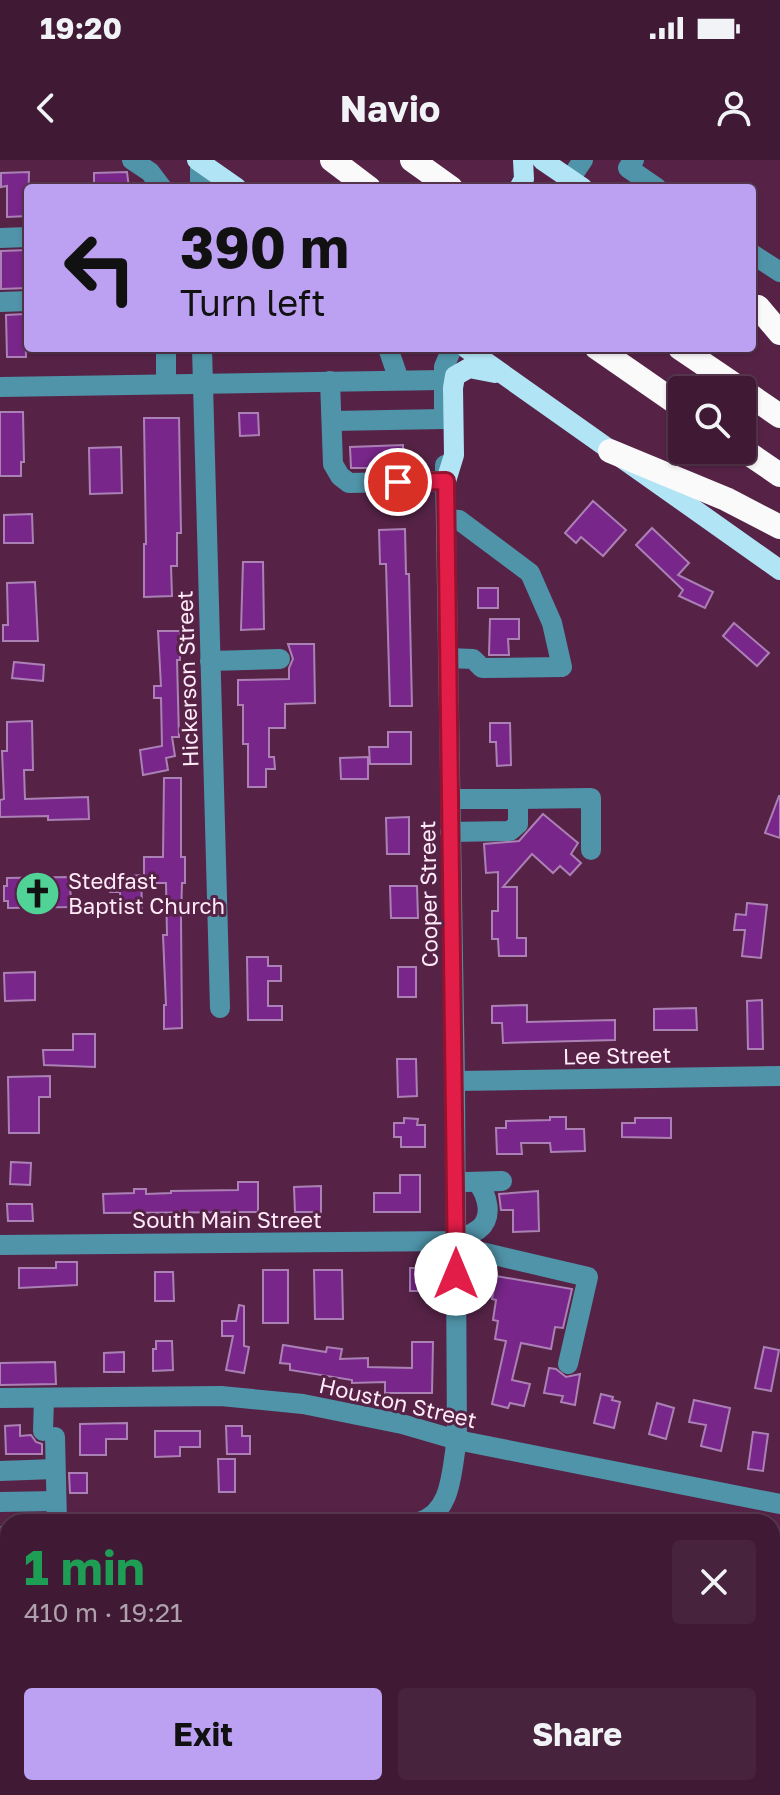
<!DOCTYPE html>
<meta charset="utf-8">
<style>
body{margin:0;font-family:"Golos Text",sans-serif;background:#47233d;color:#f1f3f6;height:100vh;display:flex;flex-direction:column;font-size:30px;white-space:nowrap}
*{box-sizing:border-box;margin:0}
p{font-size:26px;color:#aea1ad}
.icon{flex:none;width:44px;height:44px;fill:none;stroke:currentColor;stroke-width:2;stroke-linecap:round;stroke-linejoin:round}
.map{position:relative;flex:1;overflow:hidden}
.panel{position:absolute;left:0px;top:1354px;width:780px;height:282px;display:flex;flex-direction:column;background:#401a35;border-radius:24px 24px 0 0;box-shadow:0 2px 6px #0004,0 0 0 2px #593850}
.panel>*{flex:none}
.guide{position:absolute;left:24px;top:24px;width:732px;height:168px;border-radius:8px;box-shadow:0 2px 6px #0004,0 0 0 2px #593850;background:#bca0f2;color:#111;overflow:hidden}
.tools{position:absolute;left:668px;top:216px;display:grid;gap:16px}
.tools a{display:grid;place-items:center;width:88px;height:88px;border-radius:8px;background:#401a35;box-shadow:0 2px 6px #0004,0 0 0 2px #593850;font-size:40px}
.pin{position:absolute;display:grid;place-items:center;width:68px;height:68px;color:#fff;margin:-34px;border:4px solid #fff;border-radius:50%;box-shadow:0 2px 8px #0007}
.me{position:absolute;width:88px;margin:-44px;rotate:0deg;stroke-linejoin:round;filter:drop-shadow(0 0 6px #0008)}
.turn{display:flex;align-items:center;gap:28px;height:168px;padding:0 24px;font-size:36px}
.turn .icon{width:104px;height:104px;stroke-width:2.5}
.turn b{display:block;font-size:56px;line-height:68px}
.round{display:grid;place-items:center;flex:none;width:84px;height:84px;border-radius:8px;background:#47233d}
.overview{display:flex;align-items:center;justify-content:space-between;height:136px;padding:0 24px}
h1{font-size:48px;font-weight:700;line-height:60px;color:#1e9e55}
.action{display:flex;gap:16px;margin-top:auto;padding:16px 24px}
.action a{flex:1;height:92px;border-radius:8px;background:#bca0f2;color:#111;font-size:32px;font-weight:700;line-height:92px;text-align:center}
.action a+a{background:#47233d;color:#f1f3f6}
.status{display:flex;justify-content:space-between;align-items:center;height:56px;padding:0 40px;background:#401a35;direction:ltr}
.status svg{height:22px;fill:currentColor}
header{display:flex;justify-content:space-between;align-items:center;height:104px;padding:0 24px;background:#401a35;font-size:36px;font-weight:700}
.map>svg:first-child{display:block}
.building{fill:#782689;stroke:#ab80b5;stroke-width:2}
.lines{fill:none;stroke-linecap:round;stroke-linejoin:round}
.minor{stroke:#5094a9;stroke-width:20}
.major{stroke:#b1e4f4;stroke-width:20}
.highway{stroke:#fafafa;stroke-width:24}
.route-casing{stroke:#92132f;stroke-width:20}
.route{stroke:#e11d48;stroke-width:14}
.labels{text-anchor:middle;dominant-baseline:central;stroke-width:6;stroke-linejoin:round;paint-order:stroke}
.street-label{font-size:22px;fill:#ffeaf7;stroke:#562347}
.poi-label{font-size:22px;fill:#ffeaf7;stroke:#562347;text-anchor:start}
</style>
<div class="status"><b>19:20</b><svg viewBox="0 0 49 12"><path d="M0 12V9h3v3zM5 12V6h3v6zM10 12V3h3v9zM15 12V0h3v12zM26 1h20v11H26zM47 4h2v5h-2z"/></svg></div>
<header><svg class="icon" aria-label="back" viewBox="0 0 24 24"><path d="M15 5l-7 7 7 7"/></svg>Navio<svg class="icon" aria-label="person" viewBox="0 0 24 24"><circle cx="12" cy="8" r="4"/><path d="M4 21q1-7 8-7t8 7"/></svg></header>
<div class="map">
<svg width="780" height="1635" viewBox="0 0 780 1635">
<rect width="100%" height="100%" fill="#562347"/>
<!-- building -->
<g class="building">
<path d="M29 12 28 56 7 57V26L1 27V13Z"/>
<path d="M127 12 129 28H94V13Z"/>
<path d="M28 90V128L1 129V91Z"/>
<path d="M25 154 26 197H7L6 155Z"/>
<path d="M0 252H23L24 302H21V316H0Z"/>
<path d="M239 253H258L259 275 240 276Z"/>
<path d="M144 258H179L181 373H177V406H171L172 436 144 437V384H146Z"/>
<path d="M403 285V308H351L350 287Z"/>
<path d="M121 287 122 333 90 334 89 288Z"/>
<path d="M593 341 626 370 603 396 581 377 576 383 565 373Z"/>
<path d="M32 354 33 383H4V355Z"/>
<path d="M652 368 689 403 678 415 713 432 705 448 679 436 683 430 636 385Z"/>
<path d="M405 369 406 414H409L412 546H390L386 404H380L379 370Z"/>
<path d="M243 402H263L264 469 241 470Z"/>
<path d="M35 422 38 481H3V465H8L7 423Z"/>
<rect x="478" y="428" width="20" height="20"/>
<path d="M490 459H519V479H508L509 495H489Z"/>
<path d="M734 463 769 493 757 506 723 476Z"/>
<path d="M158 471H180V500H177L179 577H172L175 596 166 598 168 610 143 615 140 590 162 586 161 538H154V526H161Z"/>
<path d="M288 484H314L315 543 285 544V568H269V597H274L275 609H266V627H248V584H243V545H238V520L289 519V508L293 499Z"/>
<path d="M14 502 44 505 43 521 12 518Z"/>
<path d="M32 561 33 610H24L25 639 88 637 89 659 48 660V656L0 657V640L4 639 2 591H7V562Z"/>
<path d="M490 563H510L511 605 497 606 496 582H490Z"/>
<path d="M388 572H411V604H370L369 587H388Z"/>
<path d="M368 597V619H341L340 598Z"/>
<path d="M164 618H181V697H185V723H182L181 759 182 868 164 869V845H166L163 775H167L166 723H144V697H163Z"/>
<path d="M779 636H780V678L765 673Z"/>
<path d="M543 654 578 683 571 694 581 703 570 715 560 706 553 713 532 694 503 727H517V778H526V796H499L498 779H492V751H498V712L486 713 484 684 519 681Z"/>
<path d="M409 657V694H387L386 658Z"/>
<path d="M141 715 142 748 121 749 120 732H110L109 718Z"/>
<path d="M70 717 71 747 8 748V741H4V726H7V718Z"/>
<path d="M390 726H417L418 758H391Z"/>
<path d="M747 743 767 745 761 798 742 796 745 770H734L736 754 746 755Z"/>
<path d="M247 797H268V806H281V821H268V846H282V860H248Z"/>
<rect x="398" y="807" width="18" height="30"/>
<path d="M35 812V840L5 841 4 813Z"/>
<path d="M762 840 763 889H748L747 841Z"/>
<path d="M527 845V862L615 860V880L503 883 502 863H492V846Z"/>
<path d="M696 848 697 870H654V849Z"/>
<path d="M73 874H95V907L44 905 43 890H73Z"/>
<path d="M397 899H416L417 936 398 937Z"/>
<path d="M50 916V937H39V973H9L8 917Z"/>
<path d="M550 957H566V969H584L585 991 551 992 550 983H521L522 994H497L496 968H506V961L550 960Z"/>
<path d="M404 958 418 959 417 965H425V987H401V977H394V963H404Z"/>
<path d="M635 958H671V978L622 977V963H635Z"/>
<path d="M11 1002 31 1003 30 1025 10 1024Z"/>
<path d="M400 1015H420V1052H374V1033H400Z"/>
<path d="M238 1022H258V1052L104 1053 103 1034 134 1033V1029H146V1034L171 1033V1031L238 1030Z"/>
<path d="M321 1026V1052H295L294 1027Z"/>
<path d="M538 1031 539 1071 513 1072V1050H501L499 1034Z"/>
<path d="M7 1044H32L33 1061H8Z"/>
<path d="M56 1102H77V1125L19 1128V1108H56Z"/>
<rect x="410" y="1108" width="17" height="23"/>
<rect x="263" y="1110" width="25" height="53"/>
<path d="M314 1110H342L343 1159H315Z"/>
<path d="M155 1112H173L174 1141H155Z"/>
<path d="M496 1116 572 1129 563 1168 555 1167 551 1189 521 1183 512 1220 530 1224 524 1246 510 1243 508 1248 492 1244 506 1181 495 1179 498 1161 493 1160 496 1140 492 1139Z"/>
<path d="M239 1145 244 1146V1186L249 1187 244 1213 226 1210 233 1176H222V1161H236Z"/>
<path d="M156 1181H172L173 1210 153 1211V1189H156Z"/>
<path d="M412 1182H433L432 1233H385V1222L352 1223V1220L290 1210V1204L280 1203 283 1185 326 1192 327 1187 342 1189 340 1199 368 1198V1207L412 1208Z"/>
<path d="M764 1187 779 1190 771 1231 755 1228Z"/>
<path d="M124 1192V1212H104V1193Z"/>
<path d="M55 1202 56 1224 0 1225V1203Z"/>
<path d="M549 1208 556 1209 566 1217 580 1214 575 1245 561 1242 563 1236 544 1233Z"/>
<path d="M601 1234 613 1237 612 1240 620 1242 614 1268 594 1263Z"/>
<path d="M694 1240 730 1248 721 1291 701 1286 706 1265 689 1262Z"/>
<path d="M657 1243 674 1248 666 1279 649 1274Z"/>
<path d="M127 1263V1279H106V1295H80V1264Z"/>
<path d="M20 1265V1276L31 1275 36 1282 42 1284V1294H6L5 1266Z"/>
<path d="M226 1266H242V1276H250V1294H227Z"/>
<path d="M155 1271H200V1287H180V1296L155 1297Z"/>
<path d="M753 1272 768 1274 763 1311 748 1309Z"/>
<path d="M218 1299H235V1332H219Z"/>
<path d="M69 1313H87V1333H70Z"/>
</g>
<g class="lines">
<!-- minor -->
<g class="minor">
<path d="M132 0 150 12 162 28"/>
<path d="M634 0 628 8 657 28"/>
<path d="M200 2V28"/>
<path d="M564 28 583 0"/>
<path d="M0 78 28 77"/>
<path d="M752 94 780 112"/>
<path d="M0 142 28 141"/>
<path d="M166 188V224"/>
<path d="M202 188 220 848"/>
<path d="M388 188 399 220"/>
<path d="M330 221 333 304 340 316 349 323 446 321"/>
<path d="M0 227 443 220"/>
<path d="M444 249V207L452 188"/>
<path d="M332 261 444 259"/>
<path d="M447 359 459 360 530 413 552 463 562 507 482 508 473 499 448 498"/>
<path d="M210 501 280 499"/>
<path d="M450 639H518V664L510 671 450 672"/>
<path d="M518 639 591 638V690"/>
<path d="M455 921 780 916"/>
<path d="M466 1022 502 1021"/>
<path d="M0 1085 455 1081C463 1078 472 1074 479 1069 494 1057 487 1034 477 1022"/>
<path d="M456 1086 588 1117 568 1204"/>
<path d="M0 1238 221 1236 303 1244 402 1264 457 1280 780 1344"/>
<path d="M43 1271 44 1239"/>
<path d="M55 1277 57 1362"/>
<path d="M0 1311 55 1309"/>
<path d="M0 1342 56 1341"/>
<path d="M419 1362C453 1352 451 1310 457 1280L455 921 445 305"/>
<path d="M0 1376H8"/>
</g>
<!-- major -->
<g class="major">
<path d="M197 0 237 28"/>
<path d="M542 0 583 28"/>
<path d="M519 28 524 19 523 0"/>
<path d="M466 188 780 410"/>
<path d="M446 321 454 295 453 228 455 216 469 208 495 213"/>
</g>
<!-- highway -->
<g class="highway">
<path d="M332 0 369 28"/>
<path d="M412 0 451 28"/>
<path d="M758 147 780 173"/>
<path d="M597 188 682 247"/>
<path d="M680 188 742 230"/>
<path d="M742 230 780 256"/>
<path d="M742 289 780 315"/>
<path d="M610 291 726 339 780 367"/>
</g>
</g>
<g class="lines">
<defs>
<path id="route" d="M398 322 446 321 456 1114"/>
</defs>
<!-- route casing -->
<use href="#route" class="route-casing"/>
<!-- route -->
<use href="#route" class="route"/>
</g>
<!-- icons -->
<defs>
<symbol id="church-disc" viewBox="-11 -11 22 22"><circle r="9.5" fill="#51d397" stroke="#562347"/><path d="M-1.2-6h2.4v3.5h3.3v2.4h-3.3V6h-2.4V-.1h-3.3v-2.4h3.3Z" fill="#111"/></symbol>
</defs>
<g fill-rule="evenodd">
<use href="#church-disc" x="12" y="708" width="51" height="51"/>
</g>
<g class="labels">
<!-- street labels -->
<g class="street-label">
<text transform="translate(187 519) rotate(-92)">Hickerson Street</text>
<text transform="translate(428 734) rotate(-91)">Cooper Street</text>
<text transform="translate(617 895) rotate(-1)">Lee Street</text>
<text x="227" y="1059">South Main Street</text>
<text transform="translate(398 1242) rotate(13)">Houston Street</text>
</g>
<!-- poi labels -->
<g class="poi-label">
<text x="68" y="720">Stedfast<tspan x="68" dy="25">Baptist Church</tspan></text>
</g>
</g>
</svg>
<div class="tools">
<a><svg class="icon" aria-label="search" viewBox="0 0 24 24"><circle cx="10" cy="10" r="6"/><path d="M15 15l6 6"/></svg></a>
</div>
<div class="pin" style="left:398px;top:322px;background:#d93025"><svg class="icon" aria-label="arrive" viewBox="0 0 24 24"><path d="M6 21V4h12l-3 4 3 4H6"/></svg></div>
<svg class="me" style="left:456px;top:1114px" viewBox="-20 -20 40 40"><circle r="19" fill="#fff"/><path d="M0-13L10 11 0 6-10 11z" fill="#e11d48"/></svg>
<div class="guide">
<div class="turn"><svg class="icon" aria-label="left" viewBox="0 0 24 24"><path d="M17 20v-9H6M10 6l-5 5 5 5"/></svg><div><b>390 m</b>Turn left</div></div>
</div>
<section class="panel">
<div class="overview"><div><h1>1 min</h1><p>410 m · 19:21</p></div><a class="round"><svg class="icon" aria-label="close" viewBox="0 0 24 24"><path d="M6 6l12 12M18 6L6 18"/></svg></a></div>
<div class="action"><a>Exit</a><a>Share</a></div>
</section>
</div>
